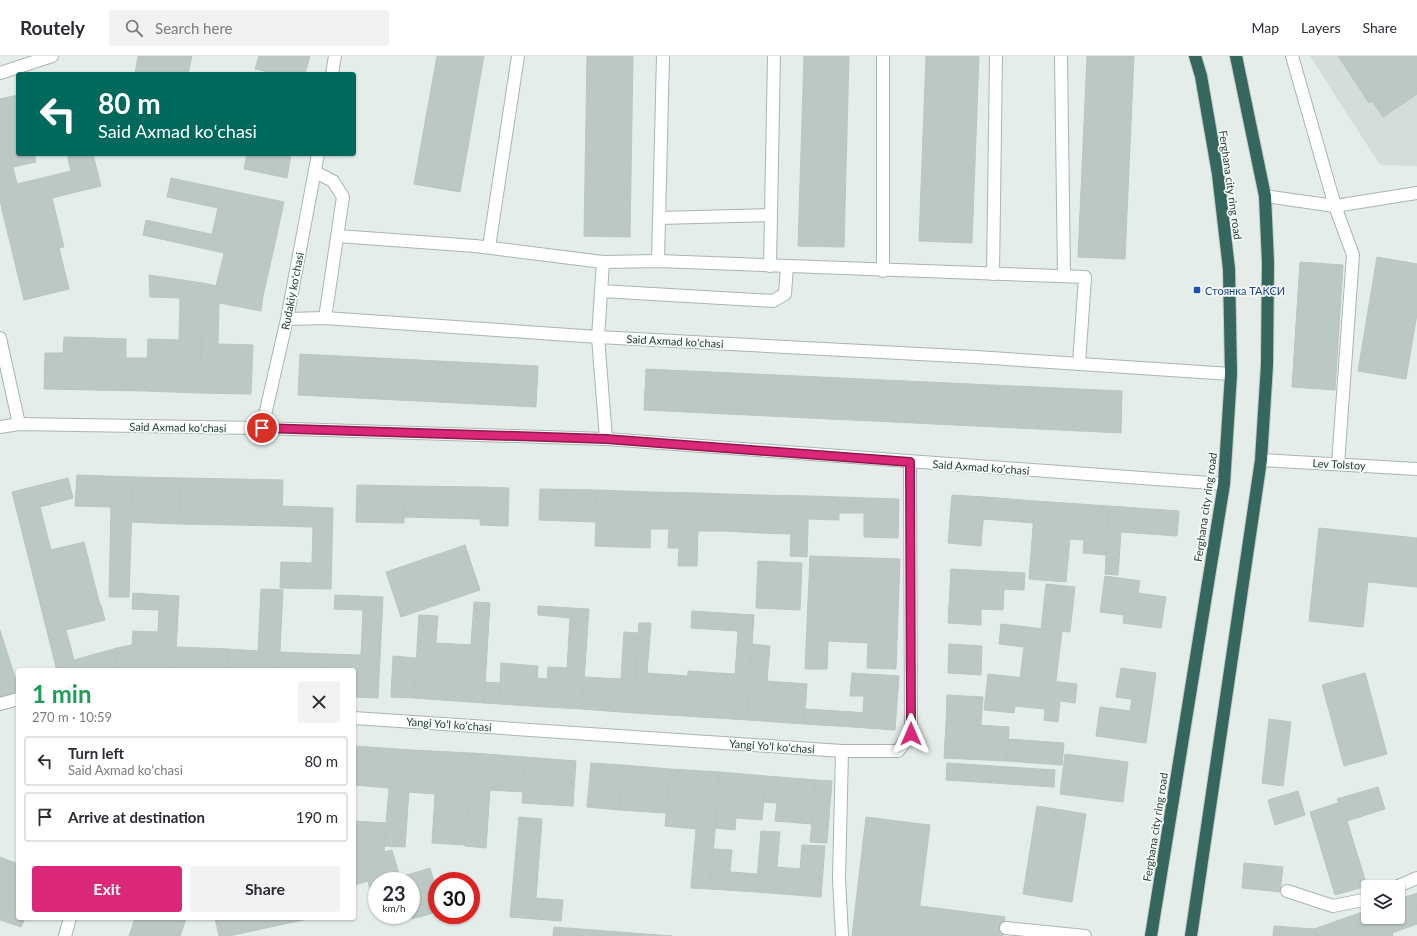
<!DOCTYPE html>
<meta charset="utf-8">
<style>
body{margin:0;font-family:Lato,sans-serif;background:#f2f2f3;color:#2b2b33;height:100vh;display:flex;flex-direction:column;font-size:15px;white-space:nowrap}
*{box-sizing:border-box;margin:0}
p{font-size:13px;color:#7c7c81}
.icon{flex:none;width:22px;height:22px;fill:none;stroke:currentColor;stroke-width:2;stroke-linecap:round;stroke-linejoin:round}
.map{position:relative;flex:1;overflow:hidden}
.drawer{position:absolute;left:16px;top:612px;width:340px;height:252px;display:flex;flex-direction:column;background:#fff;border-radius:4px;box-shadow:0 1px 3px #0004}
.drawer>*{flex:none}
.banner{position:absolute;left:16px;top:16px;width:340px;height:84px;border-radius:4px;box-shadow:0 1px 3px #0004;background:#00695c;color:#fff;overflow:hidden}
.buttons{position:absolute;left:1361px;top:824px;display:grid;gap:8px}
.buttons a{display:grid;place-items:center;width:44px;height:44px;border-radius:4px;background:#fff;box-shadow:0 1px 3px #0004;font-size:20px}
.speed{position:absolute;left:368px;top:816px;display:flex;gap:8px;font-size:20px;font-weight:700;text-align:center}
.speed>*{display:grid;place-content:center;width:52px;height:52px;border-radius:50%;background:#fff;box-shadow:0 1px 3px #0004;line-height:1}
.speed small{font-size:10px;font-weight:400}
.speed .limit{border:6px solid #d22;background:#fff;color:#111}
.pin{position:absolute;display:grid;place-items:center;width:34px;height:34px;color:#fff;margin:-17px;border:2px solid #fff;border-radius:50%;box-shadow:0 1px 4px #0007}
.me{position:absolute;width:44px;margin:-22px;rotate:0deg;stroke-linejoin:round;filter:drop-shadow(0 0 3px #0008)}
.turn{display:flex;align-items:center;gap:14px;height:84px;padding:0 16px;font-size:18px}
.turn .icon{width:52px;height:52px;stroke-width:2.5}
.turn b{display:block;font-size:28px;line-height:34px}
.round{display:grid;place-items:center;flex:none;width:42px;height:42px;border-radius:4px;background:#f2f2f3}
.overview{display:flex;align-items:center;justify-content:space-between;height:68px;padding:0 16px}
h1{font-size:24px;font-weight:700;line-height:30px;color:#1e9e55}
.action{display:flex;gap:8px;margin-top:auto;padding:8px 16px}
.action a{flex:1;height:46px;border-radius:4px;background:#db2777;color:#fff;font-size:16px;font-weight:700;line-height:46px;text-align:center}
.action a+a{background:#f2f2f3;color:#2b2b33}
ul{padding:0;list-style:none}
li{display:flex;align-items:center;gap:12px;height:50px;margin:0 8px 6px;padding:0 8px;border:2px solid #e1e1e2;border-radius:4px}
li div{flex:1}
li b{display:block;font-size:15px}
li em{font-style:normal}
header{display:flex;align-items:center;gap:24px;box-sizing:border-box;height:56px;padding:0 20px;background:#fff;border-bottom:1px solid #e1e1e2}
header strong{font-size:19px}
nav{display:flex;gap:22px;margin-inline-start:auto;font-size:14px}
.search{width:280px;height:36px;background:#f2f2f3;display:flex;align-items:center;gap:10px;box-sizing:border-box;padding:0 14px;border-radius:4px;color:#7c7c81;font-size:15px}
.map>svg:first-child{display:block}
.built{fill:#d4ddd9}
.building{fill:#bbc8c3;stroke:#b8c6c1}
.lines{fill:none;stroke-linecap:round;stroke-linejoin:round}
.minor-casing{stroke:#a8b5b1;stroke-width:14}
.highway-casing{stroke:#c2c9c7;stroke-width:14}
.minor{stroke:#fff;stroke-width:12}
.highway{stroke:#35675e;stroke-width:12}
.route-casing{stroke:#8e194d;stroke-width:10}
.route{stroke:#db2777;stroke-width:7}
.transit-dot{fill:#1a4fb4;stroke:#f6faf8;stroke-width:1.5}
.labels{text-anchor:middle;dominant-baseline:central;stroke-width:3.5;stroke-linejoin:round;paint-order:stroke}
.street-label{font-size:11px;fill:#263d38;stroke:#f6faf8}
.transit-label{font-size:11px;fill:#164399;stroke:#f6faf8;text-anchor:start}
</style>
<header>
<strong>Routely</strong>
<div class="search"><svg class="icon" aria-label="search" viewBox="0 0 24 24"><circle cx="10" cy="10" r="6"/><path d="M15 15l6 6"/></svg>Search here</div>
<nav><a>Map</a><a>Layers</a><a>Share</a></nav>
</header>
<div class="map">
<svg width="1417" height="880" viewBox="0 0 1417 880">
<rect width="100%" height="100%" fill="#e5edea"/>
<!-- built -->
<path class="built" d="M1310 0H1417V110L1380 109Z"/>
<!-- building -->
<g class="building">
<path d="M138 0H192L188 18H135Z"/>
<path d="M259 0H310L305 18H277L255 13Z"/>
<path d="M437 0H484L460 136 414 128Z"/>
<path d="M587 0H633L630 181 584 180Z"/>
<path d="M804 0H849L844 191 798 190Z"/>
<path d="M926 0H979L972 187 919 185Z"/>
<path d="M1087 0H1134L1125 203 1078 201Z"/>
<path d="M1338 0H1417V38L1383 61 1372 45 1369 47Z"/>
<path d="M18 39V94L0 98V43Z"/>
<path d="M18 94V98H34L36 106 13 111 17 128 71 115 67 98H93L101 130 2 154 0 144V98Z"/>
<path d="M247 98H291L287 122 244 113Z"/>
<path d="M171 122 284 146 274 192 212 178 218 152 167 141Z"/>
<path d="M52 142 64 191 14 203 2 154Z"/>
<path d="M146 164 274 192 263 240 216 230 224 197 143 179Z"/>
<path d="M59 192 69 233 24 244 14 203Z"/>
<path d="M1377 201 1417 208V258L1406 323 1358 315Z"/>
<path d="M1300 206 1343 209 1335 334 1292 331Z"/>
<path d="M149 219 203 227 200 337 146 335 148 283 179 284 180 242 150 241Z"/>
<path d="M203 227 263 240 261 255 219 247 218 288 253 289 251 338 200 337Z"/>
<path d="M64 281 126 283V302H147L146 335 44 333 45 297H63Z"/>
<path d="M300 298 538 310 536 351 298 339Z"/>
<path d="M646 313 1122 335 1121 377 644 354Z"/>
<path d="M77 419 133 421 129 541H109L111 451 75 450Z"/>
<path d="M133 421 181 422 179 468 131 466Z"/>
<path d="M68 422 73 442 40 451 51 494 84 486 100 549 44 563 12 436Z"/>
<path d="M181 422 235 423 233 469 179 468Z"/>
<path d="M235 423 283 424 282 470 233 469Z"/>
<path d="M357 429 405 430 404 467 356 466Z"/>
<path d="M405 430 481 431 480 463 404 461Z"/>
<path d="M481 431 509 432 508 470 480 469Z"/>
<path d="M540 433 597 434 595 466 539 464Z"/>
<path d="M597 434 652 436 650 492 595 490Z"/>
<path d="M652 436 699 437 697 510H678L679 492H668L669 473H651Z"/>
<path d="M699 437 726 438 725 475H698Z"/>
<path d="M726 438 760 439 759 477 725 475Z"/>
<path d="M760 439 809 440 807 501 790 500 791 478 759 477Z"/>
<path d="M952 439 985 441 981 490 948 487Z"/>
<path d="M809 440 839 441V464L809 463Z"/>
<path d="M839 441 899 443 898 482 864 481V457H839Z"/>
<path d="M985 441 1035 445 1033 467 983 463Z"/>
<path d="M1035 445 1109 450 1106 499 1083 497 1084 484 1070 483 1066 526 1029 523Z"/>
<path d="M282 450 333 452 331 533 280 532 281 506 312 507 313 471 282 470Z"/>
<path d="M1109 450 1179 455 1177 480 1121 476 1118 519 1105 518Z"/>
<path d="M1319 472 1417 482V531L1368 526 1363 571 1309 565Z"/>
<path d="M465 489 480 534 401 561 386 516Z"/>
<path d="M810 500 900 503 896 613 867 612 868 587 828 585 827 613H805Z"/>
<path d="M758 505 802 507 800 554 756 552Z"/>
<path d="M951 513 1025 517 1024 534 1004 533 1003 554 981 553V569L948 567Z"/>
<path d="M1105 520 1140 525 1138 537 1166 541 1161 572 1123 567 1124 559 1100 556Z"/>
<path d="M1046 528 1075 531 1070 576 1041 573Z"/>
<path d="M261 533 283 534 279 614H227L228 593 258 595Z"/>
<path d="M133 537 179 540 175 614H115L117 592 132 589 133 575 158 576 159 554 132 553Z"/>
<path d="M335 539 383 541 378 642 354 641V614H327V598L361 599 363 554 334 553Z"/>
<path d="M474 546 490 547 484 647 414 642 419 559 438 560 436 587 471 589Z"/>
<path d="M100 549H101L105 564 66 574 74 604 56 611 44 563Z"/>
<path d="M538 550 589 553 582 653 545 651 548 611 567 612 570 562 538 559Z"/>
<path d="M692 555 754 559 747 664 685 660 688 615 735 618 738 575 691 572Z"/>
<path d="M639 567H651L647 617 687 620 685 660 633 657Z"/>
<path d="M1001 568 1062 575 1056 625 1020 622 1024 591 999 588Z"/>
<path d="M0 574 18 631V635L0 641Z"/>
<path d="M624 576 638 577 633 657 582 653 585 621 621 623Z"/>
<path d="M752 588 770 590 767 625 807 628 804 668 747 664Z"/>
<path d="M949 588 982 590 981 619 948 617Z"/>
<path d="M176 591 228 593 227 614H175Z"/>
<path d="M117 592 115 614H57L56 611 74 604Z"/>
<path d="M280 596 327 598V614H279Z"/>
<path d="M393 600 416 602 414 642 391 641Z"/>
<path d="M501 607 538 610 537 622 547 623 545 651 499 648Z"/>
<path d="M1121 612 1156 617 1152 646 1116 641Z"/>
<path d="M852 617 899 620 895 674 852 671 854 656 863 657 864 640H850Z"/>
<path d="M1365 617 1387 698 1344 710 1322 629Z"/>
<path d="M988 618 1077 628 1075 647 1060 645 1058 666 1044 664 1045 653 1015 650 1014 657 984 654Z"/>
<path d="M485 626 500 627 499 648 484 647Z"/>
<path d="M947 639 983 641 981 669 946 667Z"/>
<path d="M1132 643 1152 646 1146 687 1096 680 1100 651 1130 655Z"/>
<path d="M805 653 854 656 852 671 804 668Z"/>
<path d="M1269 663 1291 666 1283 730 1262 727Z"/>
<path d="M946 667 1009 671 1007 705 944 702Z"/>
<path d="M1008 683 1064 687 1062 709 1007 705Z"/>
<path d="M354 690 412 694 405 791 384 790 389 732 354 729Z"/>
<path d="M412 694 472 697 466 789 432 787 435 738 409 736Z"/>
<path d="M472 697 525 701 523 736 490 734 486 792 465 790Z"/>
<path d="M1065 698 1128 706 1123 746 1060 738Z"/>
<path d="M525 701 576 705 573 750 522 747Z"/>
<path d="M591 707 623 709 619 754 587 751Z"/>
<path d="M947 707 1055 714 1054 731 946 724Z"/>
<path d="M623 709 670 713 666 757 619 754Z"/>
<path d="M670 713 720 716 710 833 691 832 696 773 665 770Z"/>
<path d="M720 716 766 720 762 764 736 762 735 774 715 772Z"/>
<path d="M766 720 816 724 812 768 775 765 777 747 763 746Z"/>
<path d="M816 724 832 725 827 787 810 786Z"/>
<path d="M1378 731 1385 753 1347 765 1337 743Z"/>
<path d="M1298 735 1305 759 1275 769 1268 744Z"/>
<path d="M1338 747 1347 765 1367 830 1335 839 1310 756Z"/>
<path d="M1037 750 1086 758 1072 846 1023 838Z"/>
<path d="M519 761 542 763 536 842 563 844 561 865 510 861Z"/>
<path d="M866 761 930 769 916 880H852Z"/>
<path d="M354 765 386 767 384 796 392 794 401 825H377V854L375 855 368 825 354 829Z"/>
<path d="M761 775 780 776 777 811 800 813 802 789 825 790 821 841 756 836Z"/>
<path d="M713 793 732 794 730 816 758 818 756 836 710 833Z"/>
<path d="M0 801 18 808V862H25L21 871 0 864Z"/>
<path d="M1244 807 1283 811 1280 836 1242 832Z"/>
<path d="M430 812 437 836V856L412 863 411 825H401L400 821Z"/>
<path d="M1417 837V853L1412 839Z"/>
<path d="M1412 839 1417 853V868L1392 877 1387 861H1398V843Z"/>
<path d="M920 850 1005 861 1003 880H916Z"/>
<path d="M1368 854V861H1387L1393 880H1317L1314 873Z"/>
<path d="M135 862H183L186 863 180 880H129Z"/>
<path d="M215 862H312L229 880H219Z"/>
<path d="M1274 870 1314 873 1317 880H1273Z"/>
<path d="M554 871 672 880H553Z"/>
</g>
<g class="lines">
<defs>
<g id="minor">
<path d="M1061 0 1064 220"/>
<path d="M1292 0 1335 150 1353 199 1338 408"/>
<path d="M0 17 52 0"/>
<path d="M332 18 335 0"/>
<path d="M315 116 333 125 343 141 325 262"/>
<path d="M1265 140 1335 150 1417 137"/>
<path d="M659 162 771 159"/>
<path d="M338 180 475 190 603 206 598 281 606 383"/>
<path d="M489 191 518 0"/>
<path d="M658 205 663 0"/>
<path d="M603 206 658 205 1085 221 1079 308"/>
<path d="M770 210 774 0"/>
<path d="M883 215V0"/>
<path d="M993 218 996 0"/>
<path d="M601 235 773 245 785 238 787 210"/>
<path d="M287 263 325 262 598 281 976 301 1231 318"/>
<path d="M0 282 19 368"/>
<path d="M0 371 19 368 262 372 606 383 1224 428"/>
<path d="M262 372 287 263 318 98"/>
<path d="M1261 404 1417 413"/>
<path d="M0 648 18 643"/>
<path d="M354 662 842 695H898L911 678 910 406"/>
<path d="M1396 831 1417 822"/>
<path d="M1287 835 1333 850 1368 843"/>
<path d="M1006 872 1085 880"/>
<path d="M65 880 70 862"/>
<path d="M842 880 839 823 842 695"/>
</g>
<g id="highway">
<path d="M1151 880 1224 428 1231 318 1229 213 1218 118 1201 20 1195 0"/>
<path d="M1191 880 1261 404 1267 309 1268 206 1265 140 1236 0"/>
</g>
</defs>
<!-- minor casing -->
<use href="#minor" class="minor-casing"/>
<!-- highway casing -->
<use href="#highway" class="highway-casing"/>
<!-- minor -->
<use href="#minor" class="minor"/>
<!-- highway -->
<use href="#highway" class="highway"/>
</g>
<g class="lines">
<defs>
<path id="route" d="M262 372 606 383 910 406 911 678"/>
</defs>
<!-- route casing -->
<use href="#route" class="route-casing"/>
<!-- route -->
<use href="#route" class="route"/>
</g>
<!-- markers -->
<rect class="transit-dot" x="1193" y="230" width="8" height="8" rx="2"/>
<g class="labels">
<!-- street labels -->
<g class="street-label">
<text transform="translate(1231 129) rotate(82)">Ferghana city ring road</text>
<text transform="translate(292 235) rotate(-79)">Rudakiy koʻchasi</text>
<text transform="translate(675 285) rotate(3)">Said Axmad koʻchasi</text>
<text transform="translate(178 371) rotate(1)">Said Axmad koʻchasi</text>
<text transform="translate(1339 408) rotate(3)">Lev Tolstoy</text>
<text transform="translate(981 411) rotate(4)">Said Axmad koʻchasi</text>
<text transform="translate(1205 451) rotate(-82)">Ferghana city ring road</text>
<text transform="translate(449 668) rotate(4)">Yangi Yoʻl koʻchasi</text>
<text transform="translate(772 690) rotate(4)">Yangi Yoʻl koʻchasi</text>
<text transform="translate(1155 771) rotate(-81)">Ferghana city ring road</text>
</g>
<!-- transit labels -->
<g class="transit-label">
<text x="1205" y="234">Стоянка ТАКСИ</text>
</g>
</g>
</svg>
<div class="buttons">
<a><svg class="icon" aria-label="layers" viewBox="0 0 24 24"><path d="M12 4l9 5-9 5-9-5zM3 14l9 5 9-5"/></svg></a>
</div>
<div class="speed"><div>23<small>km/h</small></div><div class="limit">30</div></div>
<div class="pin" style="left:262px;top:372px;background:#d93025"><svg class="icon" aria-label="arrive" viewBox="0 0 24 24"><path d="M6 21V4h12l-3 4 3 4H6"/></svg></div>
<svg class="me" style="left:911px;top:678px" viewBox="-20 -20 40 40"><path d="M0-17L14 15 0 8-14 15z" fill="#db2777" stroke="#fff" stroke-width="4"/></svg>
<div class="banner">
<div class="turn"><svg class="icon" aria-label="left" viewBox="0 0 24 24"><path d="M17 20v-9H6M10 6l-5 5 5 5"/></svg><div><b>80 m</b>Said Axmad koʻchasi</div></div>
</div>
<section class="drawer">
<div class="overview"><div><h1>1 min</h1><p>270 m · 10:59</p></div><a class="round"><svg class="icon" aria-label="close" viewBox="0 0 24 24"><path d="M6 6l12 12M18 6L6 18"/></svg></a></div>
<ul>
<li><svg class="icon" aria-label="left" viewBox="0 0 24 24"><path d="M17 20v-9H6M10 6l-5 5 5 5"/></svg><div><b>Turn left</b><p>Said Axmad koʻchasi</p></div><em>80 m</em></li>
<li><svg class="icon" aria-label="arrive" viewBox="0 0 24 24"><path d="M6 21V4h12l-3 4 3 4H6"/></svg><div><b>Arrive at destination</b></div><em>190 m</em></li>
</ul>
<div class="action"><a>Exit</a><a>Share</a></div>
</section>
</div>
